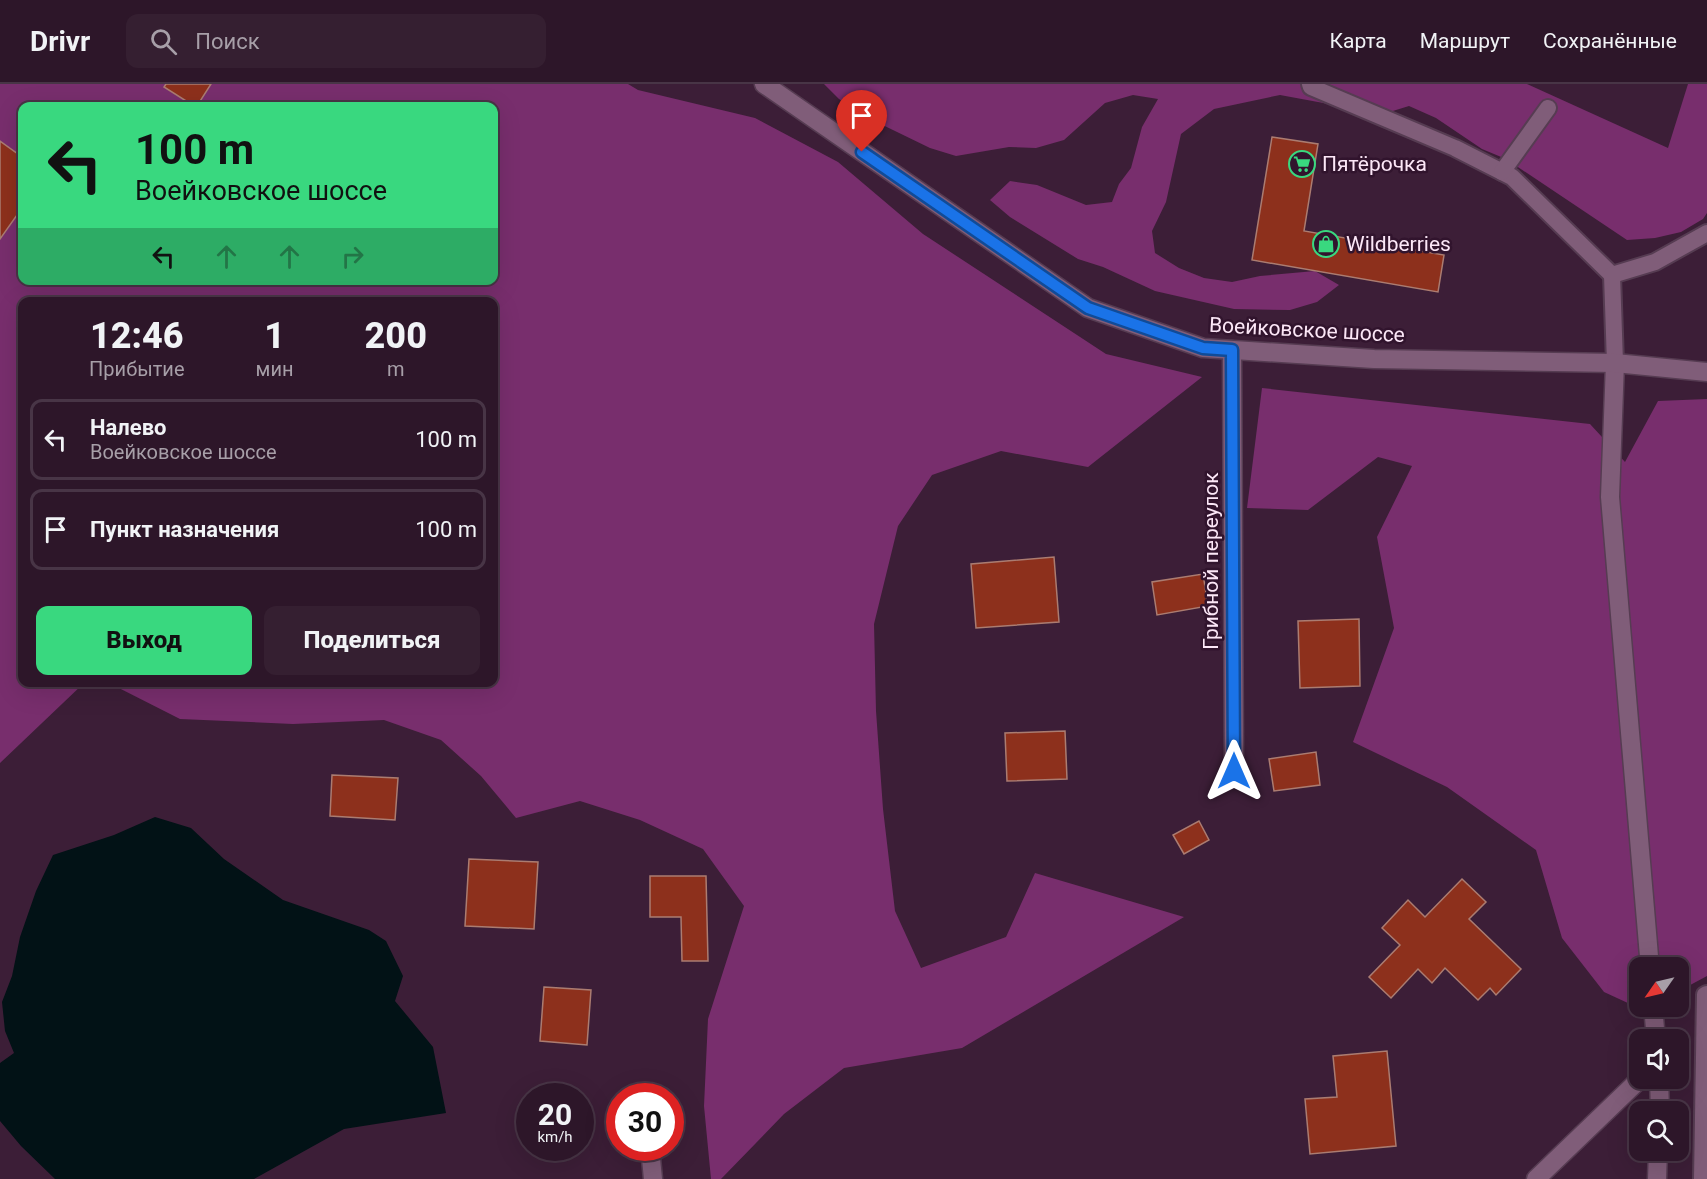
<!DOCTYPE html>
<html lang="ru">
<meta charset="utf-8">
<style>
body{margin:0;font-family:Roboto,sans-serif;background:#351f31;color:#f1f3f6;height:100vh;display:flex;flex-direction:column;font-size:22px;white-space:nowrap}
*{box-sizing:border-box;margin:0}
p{font-size:20px;color:#a79fa8}
.icon{flex:none;width:33px;height:33px;fill:none;stroke:currentColor;stroke-width:2;stroke-linecap:round;stroke-linejoin:round}
.map{position:relative;flex:1;overflow:hidden}
.side{position:absolute;left:18px;top:213px;width:480px;height:390px;display:flex;flex-direction:column;background:#2d1629;border-radius:12px;box-shadow:0 6px 24px #0002,0 0 0 2px #483546}
.side>*{flex:none}
.banner{position:absolute;left:18px;top:18px;width:480px;height:183px;border-radius:12px;box-shadow:0 6px 24px #0002,0 0 0 2px #483546;background:#39d87f;color:#111;overflow:hidden}
.needle{width:39px;rotate:236deg}
.fabs{position:absolute;left:1629px;top:873px;display:grid;gap:12px}
.fabs a{display:grid;place-items:center;width:60px;height:60px;border-radius:12px;background:#2d1629;box-shadow:0 6px 24px #0002,0 0 0 2px #483546;font-size:30px}
.speed{position:absolute;left:516px;top:999px;display:flex;gap:12px;font-size:30px;font-weight:700;text-align:center}
.speed>*{display:grid;place-content:center;width:78px;height:78px;border-radius:50%;background:#2d1629;box-shadow:0 6px 24px #0002,0 0 0 2px #483546;line-height:1}
.speed small{font-size:15px;font-weight:400}
.speed .limit{border:9px solid #d22;background:#fff;color:#111}
.pin{position:absolute;display:grid;place-items:center;width:51px;height:51px;color:#fff;margin:-62px -26px;border-radius:50% 50% 50% 0;rotate:-45deg;box-shadow:0 0 6px #0007}
.pin .icon{rotate:45deg}
.me{position:absolute;width:66px;margin:-33px;rotate:0deg;stroke-linejoin:round;filter:drop-shadow(0 0 4px #0008)}
.turn{display:flex;align-items:center;gap:21px;height:126px;padding:0 18px;font-size:27px}
.turn .icon{width:78px;height:78px;stroke-width:2.5}
.turn b{display:block;font-size:42px;line-height:51px}
.lanes{display:flex;align-items:center;height:57px;padding:0 18px;background:#0003;justify-content:center;gap:30px;direction:ltr}
.lanes .off{opacity:.35}
.eta{display:flex;justify-content:space-evenly;align-items:center;height:102px;text-align:center}
.eta b{font-size:36px;font-weight:800;line-height:42px}
.action{display:flex;gap:12px;margin-top:auto;padding:12px 18px}
.action a{flex:1;height:69px;border-radius:12px;background:#39d87f;color:#111;font-size:24px;font-weight:800;line-height:69px;text-align:center}
.action a+a{background:#351f31;color:#f1f3f6}
ul{padding:0;list-style:none}
li{display:flex;align-items:center;gap:18px;height:81px;margin:0 12px 9px;padding:0 6px;border:3px solid #483546;border-radius:12px}
li div{flex:1}
li b{display:block;font-size:22px}
li em{font-style:normal}
header{display:flex;align-items:center;gap:36px;box-sizing:border-box;height:84px;padding:0 30px;background:#2d1629;border-bottom:2px solid #483546}
header strong{font-size:28px}
nav{display:flex;gap:33px;margin-inline-start:auto;font-size:21px}
.search{width:420px;height:54px;background:#351f31;display:flex;align-items:center;gap:15px;box-sizing:border-box;padding:0 21px;border-radius:12px;color:#a79fa8;font-size:22px}
.map>svg:first-child{display:block}
.forest{fill:#782e6d;fill-rule:evenodd}
.water{fill:#021216}
.building{fill:#8d301c;stroke:#ab7c71;stroke-width:1.5}
.lines{fill:none;stroke-linecap:round;stroke-linejoin:round}
.service-casing{stroke:#563c52;stroke-width:20}
.minor-casing{stroke:#563c52;stroke-width:21}
.tertiary-casing{stroke:#563c52;stroke-width:21}
.service{stroke:#805d79;stroke-width:16}
.minor{stroke:#805d79;stroke-width:18}
.tertiary{stroke:#805d79;stroke-width:18}
.route-casing{stroke:#114b97;stroke-width:15}
.route{stroke:#1a73e8;stroke-width:10}
.labels{text-anchor:middle;dominant-baseline:central;stroke-width:5;stroke-linejoin:round;paint-order:stroke}
.poi-label{font-size:21px;fill:#fce7f7;stroke:#31142d;text-anchor:start}
.street-label{font-size:21px;fill:#fce7f7;stroke:#31142d}
</style>
<header>
<strong>Drivr</strong>
<div class="search"><svg class="icon" aria-label="search" viewBox="0 0 24 24"><circle cx="10" cy="10" r="6"/><path d="M15 15l6 6"/></svg>Поиск</div>
<nav><a>Карта</a><a>Маршрут</a><a>Сохранённые</a></nav>
</header>
<div class="map">
<svg width="1707" height="1095" viewBox="0 0 1707 1095">
<rect width="100%" height="100%" fill="#3c1e37"/>
<!-- forest -->
<g class="forest">
<path d="M0 0H628L638 6 755 34 838 78 923 150 1106 270 1202 293 1088 383 1001 367 932 391 898 442 874 540 876 627 883 725 895 827 921 884 1006 853 1035 789 1184 833 962 964 844 984 784 1030 721 1095H711L704 1022 708 935 744 822 703 765 640 736 580 717 516 734 481 692 441 656 384 636 293 640 180 635 109 599 494 598V218H22V598L84 599 0 679ZM22 22H494V196H22Z"/>
<path d="M824 0H1527L1668 64 1688 0H1707V129L1703 135 1681 148 1655 154 1627 156 1506 75 1482 65 1436 34 1409 22 1383 30 1280 11 1214 25 1181 50 1166 118 1152 147 1155 169 1179 184 1204 194 1232 198 1260 192 1315 187 1339 201 1317 218 1290 226 1234 225 1155 207 1103 183 1078 175 1010 133 990 116 1010 97 1037 101 1086 121 1112 118 1119 100 1131 84 1142 43 1158 15 1133 11 1105 19 1064 56 1036 64 1009 63 956 72 930 64 860 30 839 15Z"/>
<path d="M1262 304 1590 340 1625 378 1658 317 1707 315V892L1679 907 1678 884H1640V922L1650 923 1643 926 1604 908 1562 854 1536 766 1447 703 1353 658 1394 544 1377 453 1412 382 1378 373 1308 426 1247 424Z"/>
</g>
<!-- water -->
<path class="water" d="M155 733 191 744 224 775 283 816 369 846 386 857 403 892 395 917 433 963 446 1029 344 1045 254 1095H55L21 1062 0 1037V979L14 969 5 947 2 918 12 892 20 853 36 807 53 771 114 751Z"/>
<!-- building -->
<g class="building">
<path d="M166 0H211L197 22H194L164 3Z"/>
<path d="M1272 53 1318 60 1304 147 1444 171 1438 208 1252 176Z"/>
<path d="M0 57 22 73V124L0 155Z"/>
<path d="M1054 473 1059 538 976 544 971 480Z"/>
<path d="M1203 490 1208 522 1157 531 1152 498Z"/>
<path d="M1359 535 1360 602 1300 604 1298 537Z"/>
<path d="M1065 647 1067 695 1007 697 1005 649Z"/>
<path d="M1316 668 1320 701 1274 707 1269 675Z"/>
<path d="M332 691 398 694 395 736 330 732Z"/>
<path d="M1199 737 1209 756 1184 770 1173 751Z"/>
<path d="M469 775 538 778 534 845 465 842Z"/>
<path d="M650 792H706L708 877H682L681 833H650Z"/>
<path d="M1462 795 1486 818 1469 835 1521 885 1496 911 1490 904 1478 916 1445 884 1432 899 1418 885 1391 914 1369 893 1400 861 1382 844 1408 816 1425 833Z"/>
<path d="M544 903 591 906 587 961 540 957Z"/>
<path d="M1387 967 1396 1062 1310 1070 1305 1015 1337 1013 1333 972Z"/>
</g>
<g class="lines">
<defs>
<g id="service">
<path d="M1310 0 1311 3 1455 64 1512 93 1612 191"/>
<path d="M1502 88 1548 24"/>
<path d="M1615 279 1612 191 1655 178 1707 149"/>
<path d="M1702 1095 1705 911 1707 910"/>
</g>
<g id="minor">
<path d="M1232 266 1234 687"/>
<path d="M1615 279 1610 413 1650 884"/>
<path d="M1653 922 1656 956"/>
<path d="M1659 994 1660 1028"/>
<path d="M650 1064 653 1095"/>
<path d="M1536 1095 1641 994"/>
<path d="M1657 1095 1658 1066"/>
</g>
<path id="tertiary" d="M764 0 1088 224 1203 264 1374 275 1615 279 1707 288"/>
</defs>
<!-- service casing -->
<use href="#service" class="service-casing"/>
<!-- minor casing -->
<use href="#minor" class="minor-casing"/>
<!-- tertiary casing -->
<use href="#tertiary" class="tertiary-casing"/>
<!-- service -->
<use href="#service" class="service"/>
<!-- minor -->
<use href="#minor" class="minor"/>
<!-- tertiary -->
<use href="#tertiary" class="tertiary"/>
</g>
<g class="lines">
<defs>
<path id="route" d="M862 68 1088 224 1203 264 1232 266 1234 687"/>
</defs>
<!-- route casing -->
<use href="#route" class="route-casing"/>
<!-- route -->
<use href="#route" class="route"/>
</g>
<!-- icons -->
<defs>
<symbol id="supermarket-ring" viewBox="-11 -11 22 22"><circle r="9.5" fill="#31142d" stroke="#39d87f" stroke-width="1.5"/><path d="M-6-5.5h2.5l.6 2H6L4.5 2H-2.5L-4.4-4H-6ZM-1.5 3.2a1.3 1.3 0 1 0 .1 0ZM3 3.2a1.3 1.3 0 1 0 .1 0Z" fill="#39d87f"/></symbol>
<symbol id="shop-ring" viewBox="-11 -11 22 22"><circle r="9.5" fill="#31142d" stroke="#39d87f" stroke-width="1.5"/><path d="M-5-2.5h2.3a2.7 3.5 0 0 1 5.4 0H5L5.5 6h-11ZM-1.5-2.5h3a1.5 2.3 0 0 0-3 0Z" fill="#39d87f"/></symbol>
</defs>
<g fill-rule="evenodd">
<use href="#supermarket-ring" x="1287" y="65" width="30" height="30"/>
<use href="#shop-ring" x="1311" y="145" width="30" height="30"/>
</g>
<g class="labels">
<!-- poi labels -->
<g class="poi-label">
<text x="1322" y="80">Пятёрочка</text>
<text x="1346" y="160">Wildberries</text>
</g>
<!-- street labels -->
<g class="street-label">
<text transform="translate(1307 246) rotate(3)">Воейковское шоссе</text>
<text transform="translate(1211 477) rotate(-90)">Грибной переулок</text>
</g>
</g>
</svg>
<div class="fabs">
<a><svg class="needle" viewBox="-14 -14 28 28"><path d="M0-13l5 13h-10z" fill="#e53935"/><path d="M0 13l5-13h-10z" fill="#a79fa8"/></svg></a>
<a><svg class="icon" aria-label="sound" viewBox="0 0 24 24"><path d="M4 9h4l5-4v14l-5-4H4zM17 9q2 3 0 6"/></svg></a>
<a><svg class="icon" aria-label="search" viewBox="0 0 24 24"><circle cx="10" cy="10" r="6"/><path d="M15 15l6 6"/></svg></a>
</div>
<div class="speed"><div>20<small>km/h</small></div><div class="limit">30</div></div>
<div class="pin" style="left:862px;top:68px;background:#d93025"><svg class="icon" aria-label="arrive" viewBox="0 0 24 24"><path d="M6 21V4h12l-3 4 3 4H6"/></svg></div>
<svg class="me" style="left:1234px;top:687px" viewBox="-20 -20 40 40"><path d="M0-17L14 15 0 8-14 15z" fill="#1a73e8" stroke="#fff" stroke-width="4"/></svg>
<div class="banner">
<div class="turn"><svg class="icon" aria-label="left" viewBox="0 0 24 24"><path d="M17 20v-9H6M10 6l-5 5 5 5"/></svg><div><b>100 m</b>Воейковское шоссе</div></div>
<div class="lanes"><svg class="icon" aria-label="left" viewBox="0 0 24 24"><path d="M17 20v-9H6M10 6l-5 5 5 5"/></svg><svg class="icon off" aria-label="ahead" viewBox="0 0 24 24"><path d="M12 20V5M6 11l6-6 6 6"/></svg><svg class="icon off" aria-label="ahead" viewBox="0 0 24 24"><path d="M12 20V5M6 11l6-6 6 6"/></svg><svg class="icon off" aria-label="right" viewBox="0 0 24 24"><path d="M7 20v-9h11M14 6l5 5-5 5"/></svg></div>
</div>
<section class="side">
<div class="eta">
<div><b>12:46</b><p>Прибытие</p></div>
<div><b>1</b><p>мин</p></div>
<div><b>200</b><p>m</p></div>
</div>
<ul>
<li><svg class="icon" aria-label="left" viewBox="0 0 24 24"><path d="M17 20v-9H6M10 6l-5 5 5 5"/></svg><div><b>Налево</b><p>Воейковское шоссе</p></div><em>100 m</em></li>
<li><svg class="icon" aria-label="arrive" viewBox="0 0 24 24"><path d="M6 21V4h12l-3 4 3 4H6"/></svg><div><b>Пункт назначения</b></div><em>100 m</em></li>
</ul>
<div class="action"><a>Выход</a><a>Поделиться</a></div>
</section>
</div>
